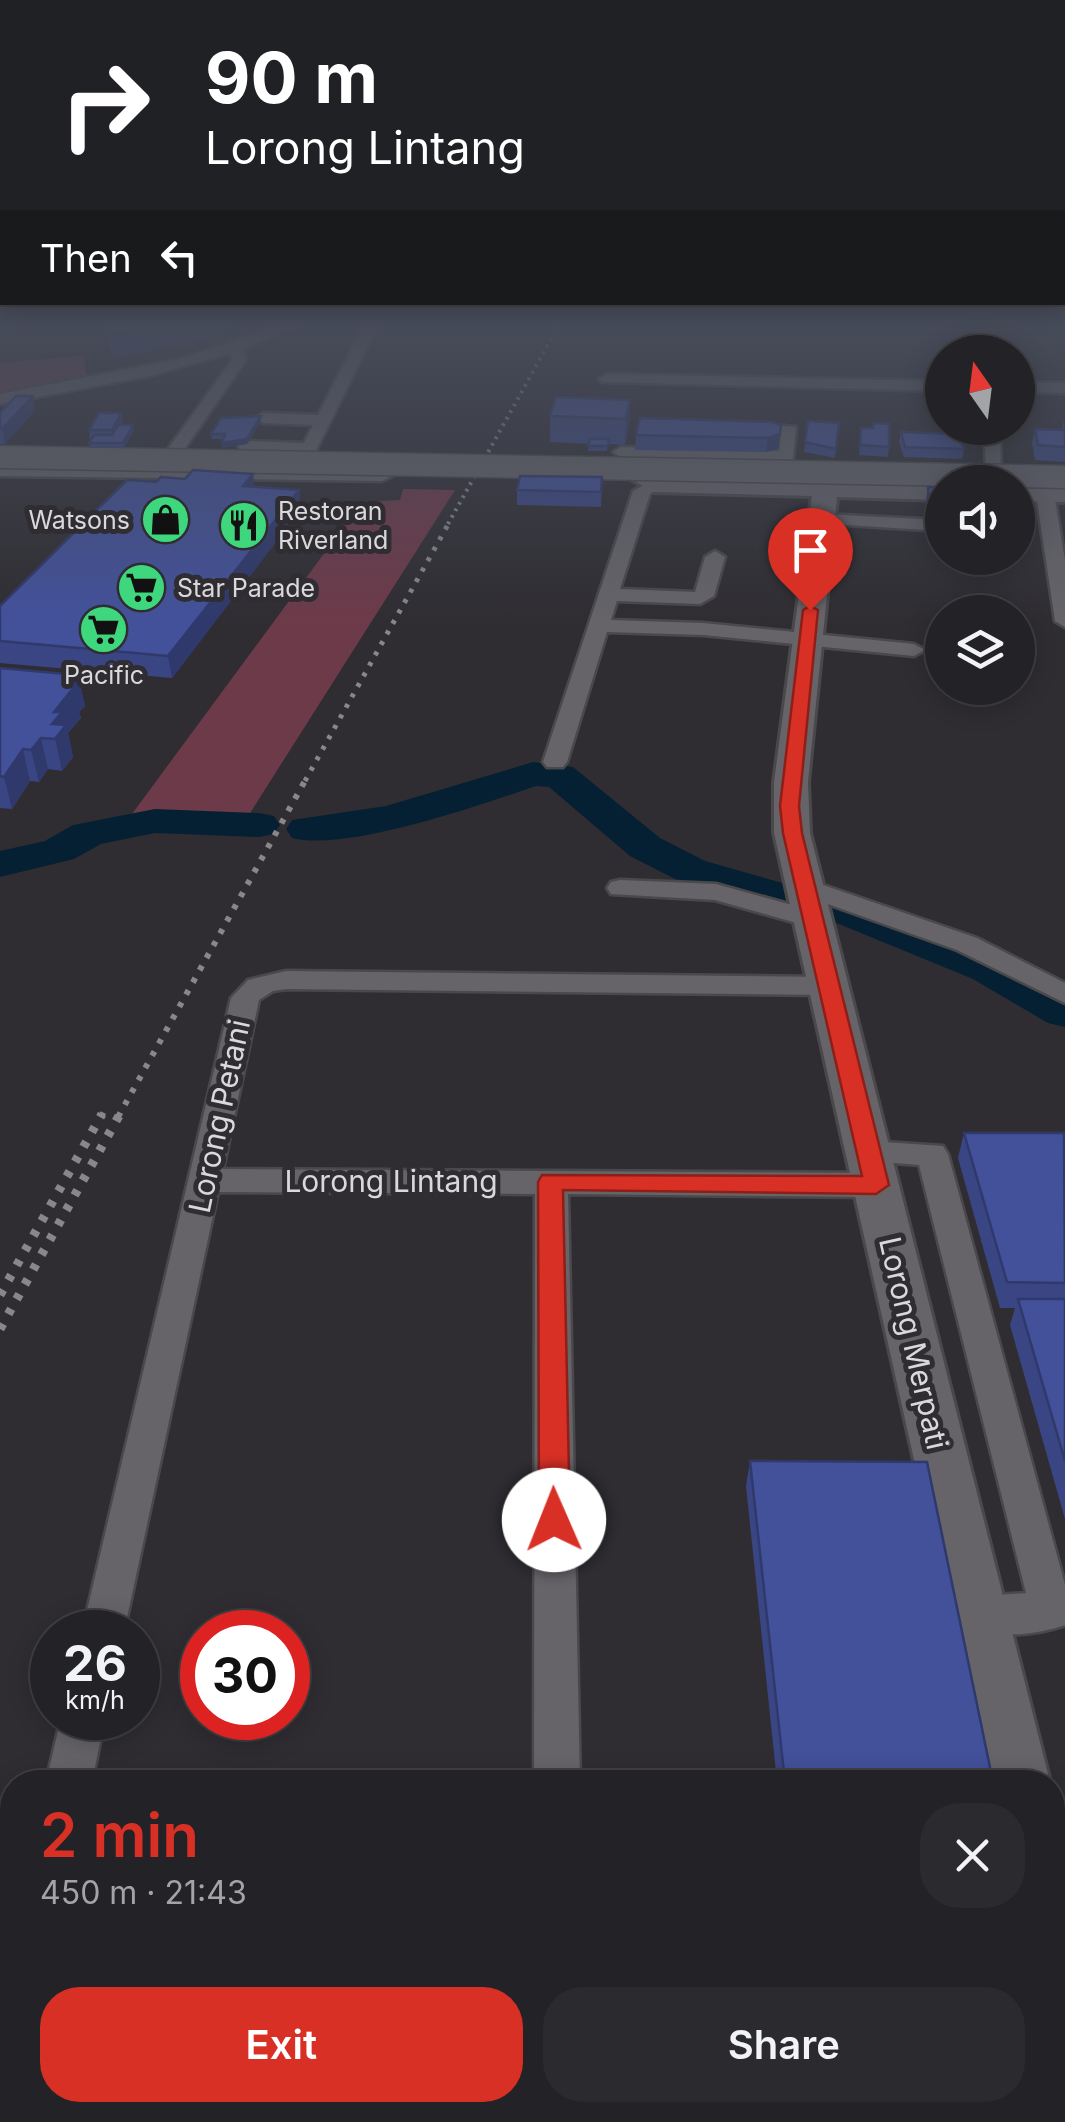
<!DOCTYPE html>
<meta charset="utf-8">
<style>
body{margin:0;font-family:Inter,sans-serif;background:#2b2a2e;color:#f1f3f6;height:100vh;display:flex;flex-direction:column;font-size:38px;white-space:nowrap}
*{box-sizing:border-box;margin:0}
p{font-size:32px;color:#a3a4a7}
.icon{flex:none;width:55px;height:55px;fill:none;stroke:currentColor;stroke-width:2;stroke-linecap:round;stroke-linejoin:round}
.map{position:relative;flex:1;overflow:hidden}
.details{position:absolute;left:0px;top:1770px;width:1065px;height:352px;display:flex;flex-direction:column;background:#232226;border-radius:40px 40px 0 0;box-shadow:0 5px 25px #0003,0 0 0 2px #403f43}
.details>*{flex:none}
.guide{position:absolute;left:0px;top:0px;width:1065px;height:305px;box-shadow:0 5px 25px #0003,0 0 0 2px #403f43;background:#202124;color:#fff;overflow:hidden}
.needle{width:65px;rotate:346deg}
.controls{position:absolute;left:925px;top:335px;display:grid;gap:20px}
.controls a{display:grid;place-items:center;width:110px;height:110px;border-radius:50%;background:#232226;box-shadow:0 5px 25px #0003,0 0 0 2px #403f43;font-size:50px}
.speed{position:absolute;left:30px;top:1610px;display:flex;gap:20px;font-size:50px;font-weight:700;text-align:center}
.speed>*{display:grid;place-content:center;width:130px;height:130px;border-radius:50%;background:#232226;box-shadow:0 5px 25px #0003,0 0 0 2px #403f43;line-height:1}
.speed small{font-size:25px;font-weight:400}
.speed .limit{border:15px solid #d22;background:#fff;color:#111}
.pin{position:absolute;display:grid;place-items:center;width:85px;height:85px;color:#fff;margin:-102px -42px;border-radius:50% 50% 50% 0;rotate:-45deg;box-shadow:0 0 10px #0007}
.pin .icon{rotate:45deg}
.me{position:absolute;width:110px;margin:-55px;rotate:359deg;stroke-linejoin:round;filter:drop-shadow(0 0 8px #0008)}
.turn{display:flex;align-items:center;gap:35px;height:210px;padding:0 40px;font-size:45px}
.turn .icon{width:130px;height:130px;stroke-width:2.5}
.turn b{display:block;font-size:70px;line-height:85px}
.then{display:flex;align-items:center;height:95px;padding:0 40px;background:#0003;gap:20px;font-size:38px}
.round{display:grid;place-items:center;flex:none;width:105px;height:105px;border-radius:40px;background:#2b2a2e}
.overview{display:flex;align-items:center;justify-content:space-between;height:170px;padding:0 40px}
h1{font-size:60px;font-weight:600;line-height:75px;color:#d93025}
.button{display:flex;gap:20px;margin-top:auto;padding:20px 40px}
.button a{flex:1;height:115px;border-radius:40px;background:#d93025;color:#fff;font-size:40px;font-weight:600;line-height:115px;text-align:center}
.button a+a{background:#2b2a2e;color:#f1f3f6}
.map>svg:first-child{display:block}
.green{fill:#6d3a49}
.lines{fill:none;stroke-linecap:round;stroke-linejoin:round}
.river{fill:#062033;fill-rule:evenodd}
.street-casing{stroke:#49484b;stroke-width:5}
.secondary-casing{stroke:#49484b;stroke-width:6}
.street{fill:#666469;fill-rule:evenodd}
.secondary{fill:#666469;fill-rule:evenodd}
.rail-far3{stroke:#88878a;stroke-width:4;stroke-dasharray:2.5 5;stroke-linecap:butt}
.rail-far2{stroke:#88878a;stroke-width:5;stroke-dasharray:4 8;stroke-linecap:butt}
.rail-far1{stroke:#88878a;stroke-width:6;stroke-dasharray:5 9;stroke-linecap:butt}
.rail{stroke:#88878a;stroke-width:9;stroke-dasharray:6 11;stroke-linecap:butt}
.secondary-bridge-casing{stroke:#49484b;stroke-width:25;stroke-linecap:butt}
.secondary-bridge{stroke:#666469;stroke-width:22}
.wall{fill:#3a4684}
.shaded-wall{fill:#2f396c}
.building{fill:#43519a;stroke:#2f396c;stroke-width:2.5}
.route{fill:#d93025;stroke:#8d1f18;stroke-width:2.5}
.labels{text-anchor:middle;dominant-baseline:central;stroke-width:10;stroke-linejoin:round;paint-order:stroke}
.far-poi-label{font-size:25px;fill:#d9d8db;stroke:#2f2d32;text-anchor:start}
.street-label{font-size:30px;fill:#d9d8db;stroke:#2f2d32}
</style>
<div class="map">
<svg width="1065" height="2122" viewBox="0 0 1065 2122">
<rect width="100%" height="100%" fill="#2f2d32"/>
<!-- green -->
<g class="green">
<path d="M83 356 87 378 0 392V363Z"/>
<path d="M403 489 455 490 245 821 129 818 362 502 400 500Z"/>
</g>
<g class="lines">
<!-- river -->
<g class="river">
<path d="M533 762 573 767 660 838 705 861 810 891 816 899 833 893 849 897 1007 959 1065 992V1027L1048 1023 973 979 817 915 811 907 794 913 675 879 630 856 549 787 536 786C480 805 348 852 292 838L286 829 292 820 386 806Z"/>
<path d="M155 809 259 813 274 816 280 825 274 834 259 837 155 833 101 844 74 859 0 877V851L45 841 73 825Z"/>
</g>
<defs>
<g id="street">
<path d="M280 325H299L243 349 246 360 177 460 163 456 232 360 230 353 149 376 0 404V394L180 359Z"/>
<path d="M364 325H378L310 463H298L299 453 240 450 238 446 246 441 304 443 313 425 263 423 255 418 263 413 318 415Z"/>
<path d="M979 325H993L995 352H981Z"/>
<path d="M607 374 942 381V391L602 382 599 379Z"/>
<path d="M1018 382 1065 383V393L1018 392Z"/>
<path d="M741 422 796 427 792 470H780L778 461 621 457 613 452 621 447 779 451 781 434 735 430V424Z"/>
<path d="M984 428H1000L1001 474 986 470Z"/>
<path d="M383 454 409 468 382 481 0 476V466L379 471 386 468 374 459Z"/>
<path d="M653 480 662 485 650 494 620 589 695 592 705 557 715 551 725 557 714 596 700 604 617 601 611 620 703 623 914 644 925 650 914 656 703 635 607 632 567 762 563 767H547L543 762 633 491Z"/>
<path d="M1045 489 1054 494 1065 560V627L1055 621 1036 494Z"/>
<path d="M821 514 942 520V531L815 523V515Z"/>
<path d="M803 878 977 938 1065 983V1003L957 950 794 892 790 886Z"/>
<path d="M620 880 716 884 821 913 824 919 811 927 715 900 611 894 607 888 611 882Z"/>
<path d="M286 971 827 977 837 980 841 986 837 992 827 995 286 989 273 991 259 1000 223 1169 877 1173 889 1177 893 1185 889 1193 877 1197 568 1194 580 1782H534L535 1194 218 1192 124 1632H82L231 998 248 980Z"/>
<path d="M868 1141 943 1146 948 1154 1065 1585V1625C1038 1635 992 1639 965 1629L959 1615 965 1601 980 1596 1026 1593 919 1165 857 1160 852 1152 857 1144Z"/>
<path d="M61 1718H105L92 1782H46Z"/>
<path d="M12 2003V2104L0 2109V2008Z"/>
<rect x="535" y="2110" width="52" height="12"/>
</g>
<g id="secondary">
<path d="M684 456 696 463 693 468 654 475 942 485V500L837 497 808 782 810 833 1050 1782H986L774 833V782L812 496 653 492 626 476 641 461Z"/>
<path d="M1065 486V502L1018 501V487Z"/>
<path d="M1052 1895 1065 1900V2018L1052 2013Z"/>
</g>
</defs>
<!-- street casing -->
<use href="#street" class="street-casing"/>
<!-- secondary casing -->
<use href="#secondary" class="secondary-casing"/>
<!-- street -->
<use href="#street" class="street"/>
<!-- secondary -->
<use href="#secondary" class="secondary"/>
<!-- rail-far3 -->
<path class="rail-far3" d="M448 524 559 325"/>
<!-- rail-far2 -->
<path class="rail-far2" d="M305 781 450 521"/>
<!-- rail-far1 -->
<g class="rail-far1">
<path d="M101 1117 106 1108"/>
<path d="M118 1117 306 779"/>
</g>
<!-- rail -->
<g class="rail">
<path d="M0 1295 102 1114"/>
<path d="M0 1329 120 1114"/>
</g>
<defs>
<path id="secondary-bridge" d="M0 457 1065 477"/>
</defs>
<!-- secondary-bridge casing -->
<use href="#secondary-bridge" class="secondary-bridge-casing"/>
<!-- secondary-bridge -->
<use href="#secondary-bridge" class="secondary-bridge"/>
</g>
<!-- wall -->
<g class="wall">
<path d="M104 325H242L187 344 114 358Z"/>
<path d="M630 400 629 425 625 445 608 444 607 451H588L589 444 550 442V416Z"/>
<path d="M35 410 5 444H0V411V413Z"/>
<path d="M121 413 123 423 121 425 134 430 124 448H90L89 430Z"/>
<path d="M261 416V421L247 444 222 448 223 439H212L211 434Z"/>
<path d="M1064 419 1065 462 1035 460 1032 443 1035 429 1062 430Z"/>
<path d="M808 421 839 423 835 458 804 452Z"/>
<path d="M772 422 779 448 766 452 635 450 636 435Z"/>
<path d="M861 428 889 447 888 457 859 455Z"/>
<path d="M901 432 964 449 962 459 904 457 899 442Z"/>
<path d="M253 474 254 486 299 490 301 509 172 678 0 663V606L156 482 185 479Z"/>
<path d="M602 477 601 507 517 505V490Z"/>
<path d="M928 487 942 488V519L928 518 926 498Z"/>
<path d="M0 668 78 675 85 706 79 712 81 718 68 733 73 757 62 771 48 769 39 782 30 781 12 809 0 808Z"/>
<path d="M964 1133 1065 1134V1519L1010 1325 1015 1308H1000L958 1158Z"/>
<path d="M750 1461 993 1782H777L746 1486Z"/>
</g>
<!-- shaded-wall -->
<g class="shaded-wall">
<path d="M161 325H242L187 344 114 358 110 334Z"/>
<path d="M33 396 35 410 5 444 2 429Z"/>
<path d="M630 400 629 425 625 445 626 419Z"/>
<path d="M121 413 123 423 113 440 112 430Z"/>
<path d="M261 416V421L247 444 222 448V443Z"/>
<path d="M133 425 134 430 124 448 123 443Z"/>
<path d="M780 434 779 448 766 452 768 438Z"/>
<path d="M253 474 255 494 243 486Z"/>
<path d="M299 490 301 509 172 678 168 656Z"/>
<path d="M78 675 85 706 79 712 81 718 68 733 73 757 62 771 52 724 54 712 69 686Z"/>
<path d="M41 738 48 769 39 782 31 750Z"/>
<path d="M23 749 30 781 12 809 4 777Z"/>
</g>
<!-- building -->
<g class="building">
<path d="M107 325H161L110 334Z"/>
<path d="M16 396H33L2 429H0V413Z"/>
<path d="M556 397 630 400 626 419 550 416Z"/>
<path d="M99 413H121L112 430H89Z"/>
<path d="M261 416 247 439 222 443 225 434H211L221 418Z"/>
<path d="M640 418 772 422 781 425 780 434 768 438 636 435Z"/>
<path d="M808 421 839 423 836 449 805 442Z"/>
<path d="M874 423 889 424V447L860 445 861 428H873Z"/>
<path d="M118 425H133L123 443H89L94 435H112Z"/>
<path d="M1035 429 1065 430V447L1038 445Z"/>
<path d="M901 432 958 434 964 449 905 447Z"/>
<path d="M590 439H609L608 446H588Z"/>
<path d="M193 470 253 474 243 486 299 490 168 656 0 641V606L127 480 156 482 161 477 185 479Z"/>
<path d="M520 476 602 477 601 492 517 490Z"/>
<path d="M928 487 942 488V508H929Z"/>
<path d="M0 668 78 675 69 686 74 687 54 712H62L52 724 66 725 55 739 41 738 31 750 23 749 4 777 0 776Z"/>
<path d="M964 1133H1064L1065 1283 1007 1282Z"/>
<path d="M1018 1299H1065V1461Z"/>
<path d="M750 1461 927 1462 993 1782H785Z"/>
</g>
<!-- sky -->
<linearGradient id="sky" x2="0" y2="1"><stop stop-color="#1a191c"/><stop offset="0.52" stop-color="#474c5a"/><stop offset="1" stop-color="#474c5a" stop-opacity="0"/></linearGradient>
<rect width="1065" height="622" fill="url(#sky)"/>
<!-- route -->
<path class="route" d="M810 606 818 610 799 806 802 833 889 1185 876 1194 563 1190 570 1520 565 1529 554 1533 544 1529 539 1520 538 1182 542 1175 862 1176 783 833 780 806 803 610Z"/>
<!-- icons -->
<defs>
<symbol id="shop-disc" viewBox="-11 -11 22 22"><circle r="9.5" fill="#3fd77d" stroke="#2f2d32"/><path d="M-5-2.5h2.3a2.7 3.5 0 0 1 5.4 0H5L5.5 6h-11ZM-1.5-2.5h3a1.5 2.3 0 0 0-3 0Z" fill="#111"/></symbol>
<symbol id="restaurant-disc" viewBox="-11 -11 22 22"><circle r="9.5" fill="#3fd77d" stroke="#2f2d32"/><path d="M-5-6h1v4h1v-4h1v4h1v-4h1v5L-1.5 .5V6h-2V.5L-5-1ZM5-6V6H3V1.5H1.5Q1.5-4 5-6Z" fill="#111"/></symbol>
<symbol id="supermarket-disc" viewBox="-11 -11 22 22"><circle r="9.5" fill="#3fd77d" stroke="#2f2d32"/><path d="M-6-5.5h2.5l.6 2H6L4.5 2H-2.5L-4.4-4H-6ZM-1.5 3.2a1.3 1.3 0 1 0 .1 0ZM3 3.2a1.3 1.3 0 1 0 .1 0Z" fill="#111"/></symbol>
</defs>
<g fill-rule="evenodd">
<use href="#shop-disc" x="138" y="492" width="55" height="55"/>
<use href="#restaurant-disc" x="216" y="498" width="55" height="55"/>
<use href="#supermarket-disc" x="114" y="560" width="55" height="55"/>
<use href="#supermarket-disc" x="76" y="602" width="55" height="55"/>
</g>
<g class="labels">
<!-- far-poi labels -->
<g class="far-poi-label">
<text x="278" y="511">Restoran<tspan x="278" dy="29">Riverland</tspan></text>
<text x="130" y="520" text-anchor="end">Watsons</text>
<text x="177" y="588">Star Parade</text>
<text x="104" y="675" text-anchor="middle">Pacific</text>
</g>
<!-- street labels -->
<g class="street-label">
<text transform="translate(219 1116) rotate(-78)">Lorong Petani</text>
<text x="391" y="1181">Lorong Lintang</text>
<text transform="translate(914 1343) rotate(77)">Lorong Merpati</text>
</g>
</g>
</svg>
<div class="controls">
<a><svg class="needle" viewBox="-14 -14 28 28"><path d="M0-13l5 13h-10z" fill="#e53935"/><path d="M0 13l5-13h-10z" fill="#a3a4a7"/></svg></a>
<a><svg class="icon" aria-label="sound" viewBox="0 0 24 24"><path d="M4 9h4l5-4v14l-5-4H4zM17 9q2 3 0 6"/></svg></a>
<a><svg class="icon" aria-label="layers" viewBox="0 0 24 24"><path d="M12 4l9 5-9 5-9-5zM3 14l9 5 9-5"/></svg></a>
</div>
<div class="speed"><div>26<small>km/h</small></div><div class="limit">30</div></div>
<div class="pin" style="left:810px;top:610px;background:#d93025"><svg class="icon" aria-label="arrive" viewBox="0 0 24 24"><path d="M6 21V4h12l-3 4 3 4H6"/></svg></div>
<svg class="me" style="left:554px;top:1520px" viewBox="-20 -20 40 40"><circle r="19" fill="#fff"/><path d="M0-13L10 11 0 6-10 11z" fill="#d93025"/></svg>
<div class="guide">
<div class="turn"><svg class="icon" aria-label="right" viewBox="0 0 24 24"><path d="M7 20v-9h11M14 6l5 5-5 5"/></svg><div><b>90 m</b>Lorong Lintang</div></div>
<div class="then">Then<svg class="icon" aria-label="left" viewBox="0 0 24 24"><path d="M17 20v-9H6M10 6l-5 5 5 5"/></svg></div>
</div>
<section class="details">
<div class="overview"><div><h1>2 min</h1><p>450 m · 21:43</p></div><a class="round"><svg class="icon" aria-label="close" viewBox="0 0 24 24"><path d="M6 6l12 12M18 6L6 18"/></svg></a></div>
<div class="button"><a>Exit</a><a>Share</a></div>
</section>
</div>
